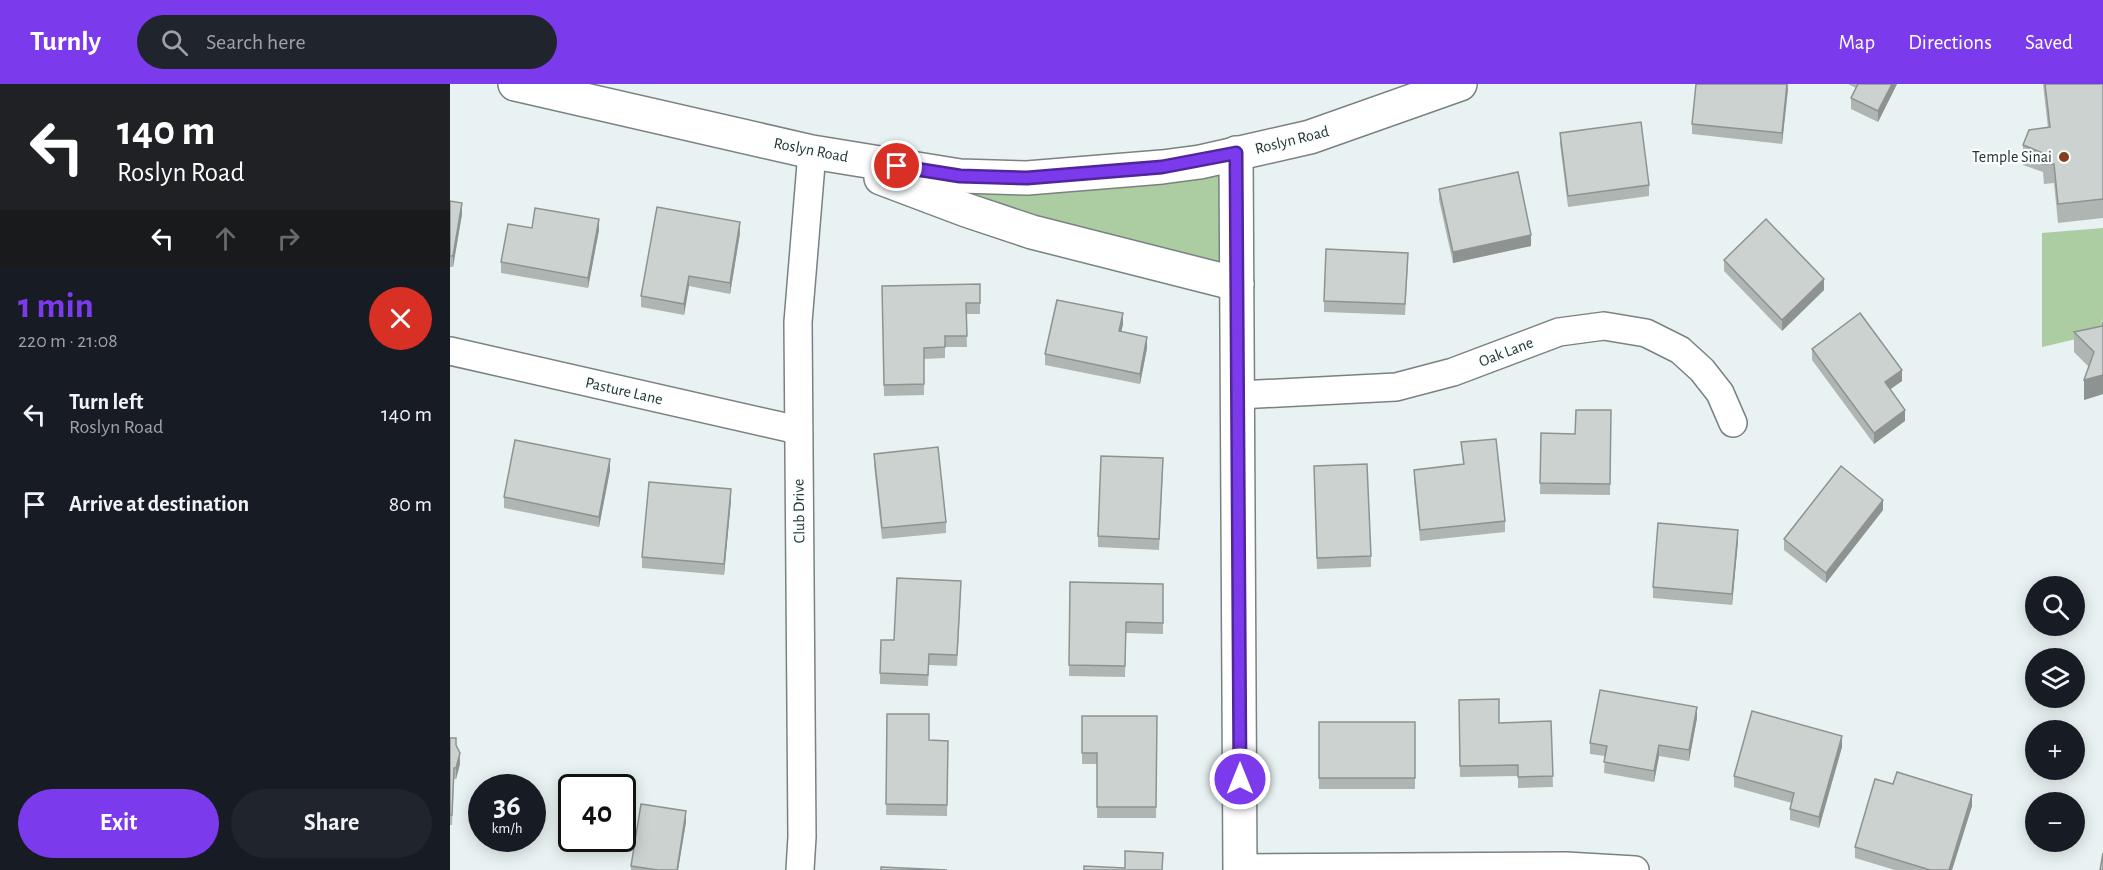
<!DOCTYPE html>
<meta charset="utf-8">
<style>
body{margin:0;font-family:"Alegreya Sans",sans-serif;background:#20242c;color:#f1f3f6;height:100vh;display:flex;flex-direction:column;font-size:22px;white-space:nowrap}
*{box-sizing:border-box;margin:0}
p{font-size:20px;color:#9ea1a6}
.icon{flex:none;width:33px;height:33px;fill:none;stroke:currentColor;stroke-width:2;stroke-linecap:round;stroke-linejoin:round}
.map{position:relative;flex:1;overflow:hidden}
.panel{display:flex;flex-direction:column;background:#171b24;width:450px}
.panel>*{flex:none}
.top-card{background:#202124;color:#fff;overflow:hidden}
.fabs{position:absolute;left:1575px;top:492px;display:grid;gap:12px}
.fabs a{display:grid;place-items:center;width:60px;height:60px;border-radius:50%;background:#171b24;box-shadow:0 3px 15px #0003;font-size:30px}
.speed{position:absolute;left:18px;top:690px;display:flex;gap:12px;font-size:30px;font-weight:700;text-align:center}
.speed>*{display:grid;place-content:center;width:78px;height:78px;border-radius:50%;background:#171b24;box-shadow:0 3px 15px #0003;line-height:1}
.speed small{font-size:15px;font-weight:400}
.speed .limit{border:3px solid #111;border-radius:9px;background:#fff;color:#111}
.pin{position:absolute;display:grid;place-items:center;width:51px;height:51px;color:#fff;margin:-26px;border:3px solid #fff;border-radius:50%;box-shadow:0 2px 6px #0007}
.me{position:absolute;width:66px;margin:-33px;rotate:0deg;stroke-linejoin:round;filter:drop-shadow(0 0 4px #0008)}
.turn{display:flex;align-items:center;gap:21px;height:126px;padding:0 18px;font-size:27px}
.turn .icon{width:78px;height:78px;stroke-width:2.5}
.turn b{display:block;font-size:42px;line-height:51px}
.lanes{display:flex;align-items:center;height:57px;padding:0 18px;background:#0003;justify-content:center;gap:30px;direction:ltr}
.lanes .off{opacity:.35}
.round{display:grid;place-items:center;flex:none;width:63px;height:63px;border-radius:32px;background:#20242c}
.overview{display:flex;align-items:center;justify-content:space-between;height:102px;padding:0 18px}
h1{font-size:36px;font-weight:600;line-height:45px;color:#7c3aed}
.cta{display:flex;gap:12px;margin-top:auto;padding:12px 18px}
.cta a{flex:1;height:69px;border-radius:36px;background:#7c3aed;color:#fff;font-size:24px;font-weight:600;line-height:69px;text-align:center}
.cta a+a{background:#20242c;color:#f1f3f6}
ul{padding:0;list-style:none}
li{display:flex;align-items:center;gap:18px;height:90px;padding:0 18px}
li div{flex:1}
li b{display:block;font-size:22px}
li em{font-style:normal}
header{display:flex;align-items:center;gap:36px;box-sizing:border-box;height:84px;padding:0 30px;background:#7c3aed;color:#fff}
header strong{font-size:28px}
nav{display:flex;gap:33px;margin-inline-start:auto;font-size:21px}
.search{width:420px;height:54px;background:#20242c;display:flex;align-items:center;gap:15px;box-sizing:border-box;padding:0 21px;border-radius:33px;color:#9ea1a6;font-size:22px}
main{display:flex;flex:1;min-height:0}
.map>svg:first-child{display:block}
.green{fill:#accca2}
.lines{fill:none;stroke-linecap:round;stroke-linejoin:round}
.minor-casing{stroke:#7a8182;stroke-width:30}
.tertiary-casing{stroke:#7a8182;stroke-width:36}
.secondary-casing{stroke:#7a8182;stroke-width:36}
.minor{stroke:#fff;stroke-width:27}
.tertiary{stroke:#fff;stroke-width:33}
.secondary{stroke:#fff;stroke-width:33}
.wall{fill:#afb5b3}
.shaded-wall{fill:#8e9392}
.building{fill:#cbd2d0;stroke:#8e9392;stroke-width:1.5}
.route-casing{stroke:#51269a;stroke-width:15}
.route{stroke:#7c3aed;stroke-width:10}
.poi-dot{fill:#863d20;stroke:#f8ffff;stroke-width:2}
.labels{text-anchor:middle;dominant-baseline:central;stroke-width:4.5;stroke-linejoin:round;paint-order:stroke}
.street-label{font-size:16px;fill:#2d3030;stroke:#f8ffff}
.poi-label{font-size:16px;fill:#2d3030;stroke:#f8ffff;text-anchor:end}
</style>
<header>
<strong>Turnly</strong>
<div class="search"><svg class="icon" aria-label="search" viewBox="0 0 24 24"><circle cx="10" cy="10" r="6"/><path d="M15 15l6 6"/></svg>Search here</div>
<nav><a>Map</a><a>Directions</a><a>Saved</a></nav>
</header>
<main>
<section class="panel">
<div class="top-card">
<div class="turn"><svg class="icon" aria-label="left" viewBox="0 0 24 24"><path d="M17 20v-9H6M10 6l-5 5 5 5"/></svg><div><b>140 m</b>Roslyn Road</div></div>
<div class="lanes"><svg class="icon" aria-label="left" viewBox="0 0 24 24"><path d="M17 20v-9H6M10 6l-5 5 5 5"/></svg><svg class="icon off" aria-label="ahead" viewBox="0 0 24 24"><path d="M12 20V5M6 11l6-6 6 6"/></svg><svg class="icon off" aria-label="right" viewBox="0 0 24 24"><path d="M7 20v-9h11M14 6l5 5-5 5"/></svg></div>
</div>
<div class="overview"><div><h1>1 min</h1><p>220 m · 21:08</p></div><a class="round" style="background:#d93025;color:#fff"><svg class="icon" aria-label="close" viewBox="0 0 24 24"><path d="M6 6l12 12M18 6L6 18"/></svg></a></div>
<ul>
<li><svg class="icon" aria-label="left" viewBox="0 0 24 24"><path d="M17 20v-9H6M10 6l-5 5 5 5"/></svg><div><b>Turn left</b><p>Roslyn Road</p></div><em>140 m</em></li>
<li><svg class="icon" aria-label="arrive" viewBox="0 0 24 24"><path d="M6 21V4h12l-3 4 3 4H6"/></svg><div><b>Arrive at destination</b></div><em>80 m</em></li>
</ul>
<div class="cta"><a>Exit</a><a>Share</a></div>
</section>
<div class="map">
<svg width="1653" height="786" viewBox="0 0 1653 786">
<rect width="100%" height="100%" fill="#e9f2f2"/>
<!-- green -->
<g class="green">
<path d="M786 69 787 200 516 126 510 92Z"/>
<path d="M1653 144V235L1648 250 1592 263V149Z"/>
</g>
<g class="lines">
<defs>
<g id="minor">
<path d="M0 267 348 346"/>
<path d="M789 311 946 303 1003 288 1109 248 1154 242 1196 249 1230 266 1252 286 1270 309 1283 339"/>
<path d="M790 784 1116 782 1185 786"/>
<path d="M350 786 352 753 348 238 362 68"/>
</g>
<path id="tertiary" d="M786 69 790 786"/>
<g id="secondary">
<path d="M65 0 362 68 510 92 577 94 712 83 750 78 860 53 1010 0"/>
<path d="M431 94 516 126 582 148 787 200"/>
</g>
</defs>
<!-- minor casing -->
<use href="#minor" class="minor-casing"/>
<!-- tertiary casing -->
<use href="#tertiary" class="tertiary-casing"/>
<!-- secondary casing -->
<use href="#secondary" class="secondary-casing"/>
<!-- minor -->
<use href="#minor" class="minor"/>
<!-- tertiary -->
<use href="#tertiary" class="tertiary"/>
<!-- secondary -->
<use href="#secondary" class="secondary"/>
</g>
<!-- wall -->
<g class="wall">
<path d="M1338 0 1332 60 1242 50V40Z"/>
<path d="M1398 0H1447L1428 38 1401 25V14L1406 4Z"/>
<path d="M1593 0H1653V134L1608 139 1604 99 1594 100 1593 88 1573 81V61L1598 44Z"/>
<path d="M1110 49 1199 101V112L1118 123 1110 60Z"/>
<path d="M989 105 1081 162 1003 179 989 116Z"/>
<path d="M0 117 12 130 3 183H0Z"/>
<path d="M82 144 149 146 138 204 51 189V178Z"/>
<path d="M290 149 280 210 239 202 234 231 191 223V212Z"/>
<path d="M1274 176 1374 206 1332 247 1274 187Z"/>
<path d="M958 179 955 231 874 228V217Z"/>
<path d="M530 200V230H516L517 263H495V274L474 275V311L434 312 432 202Z"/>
<path d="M1653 238V310L1634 316 1639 283 1624 268V248L1652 242Z"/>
<path d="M673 240 671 248 697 264 690 300 595 281V270Z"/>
<path d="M1362 265 1452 297 1440 305 1455 337 1424 360 1362 276Z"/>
<path d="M1161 326 1160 411 1090 410 1091 349 1125 350Z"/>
<path d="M1011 358 1055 437V448L970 457 964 397V386L1013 380Z"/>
<path d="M424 370 496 438V449L432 455 424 381Z"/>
<path d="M713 385 709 466 648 463V452Z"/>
<path d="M160 386 149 443 54 424V413Z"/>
<path d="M864 393 921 472V483L867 485Z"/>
<path d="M281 416 274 491 192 484V473Z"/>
<path d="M1433 426 1376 499 1334 466V455Z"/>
<path d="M1288 457 1282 521 1203 514V503Z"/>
<path d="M620 498 713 500V550L676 549 675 593 619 592Z"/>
<path d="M511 508 507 582 479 581 478 602 430 600V589L444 556Z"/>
<path d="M1009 616 1049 639 1101 637 1103 703 1068 704V692L1010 693Z"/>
<path d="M437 630 479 656 498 657 497 732 436 731Z"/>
<path d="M632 632H707L706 734H647V680H632Z"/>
<path d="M1247 634 1239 677 1209 672 1204 698 1154 689 1155 672 1140 670V659Z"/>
<rect x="869" y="638" width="96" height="67"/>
<path d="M0 654 10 680 6 695H4L2 741H0Z"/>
<path d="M1392 663 1369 744 1340 736V725L1342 719 1284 703V692Z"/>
<path d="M1522 722 1502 786H1445L1405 774V763Z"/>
<path d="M236 738 228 786H181V782Z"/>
</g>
<!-- shaded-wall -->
<g class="shaded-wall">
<path d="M1337 0 1338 6 1332 60V49Z"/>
<path d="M1442 0H1447L1428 38V27Z"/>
<path d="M12 119V130L3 183V172Z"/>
<path d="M149 135V146L138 204V194Z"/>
<path d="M290 138V149L280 210V199Z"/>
<path d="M1081 151V162L1003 179V168Z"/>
<path d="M239 192V202L234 231V220Z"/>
<path d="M1374 195V206L1332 247V236Z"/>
<path d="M673 229V240L669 258V247Z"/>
<path d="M697 253V264L690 300V290Z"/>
<path d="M1452 286V297L1435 309V298Z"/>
<path d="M1653 291V310L1634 316V296Z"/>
<path d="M1455 326V337L1424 360V349Z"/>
<path d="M160 375V386L149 443V433Z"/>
<path d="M281 405V416L274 491V480Z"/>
<path d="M1433 416V426L1376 499V489Z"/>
<path d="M1288 446V457L1282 521V510Z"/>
<path d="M1247 623V634L1239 677V666Z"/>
<path d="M1392 652V663L1369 744V733Z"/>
<path d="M1209 661V672L1204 698V687Z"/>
<path d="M10 669V680L6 695V684Z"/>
<path d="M1522 711V722L1502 786H1499Z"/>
<path d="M236 727V738L228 786H227Z"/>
</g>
<!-- building -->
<g class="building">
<path d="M1246 0H1337L1332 49 1242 40Z"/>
<path d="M1408 0H1442L1428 27 1401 14Z"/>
<path d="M1595 0H1653V115L1608 120 1604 80H1594L1593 69 1573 61 1579 46 1600 43Z"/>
<path d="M1191 38 1199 101 1118 112 1110 49Z"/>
<path d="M1068 88 1081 151 1003 168 989 105Z"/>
<path d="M0 117 12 119 3 172H0Z"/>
<path d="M207 123 290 138 280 199 239 192 234 220 191 212Z"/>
<path d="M85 124 149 135 138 194 51 178 58 140 82 144Z"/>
<path d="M1316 135 1374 195 1332 236 1274 176Z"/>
<path d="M876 165 958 169 955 220 874 217Z"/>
<path d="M530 200V219H516L517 252H495V263L474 264V300L434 301 432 202Z"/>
<path d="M607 216 673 229 669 247 697 253 690 290 595 270Z"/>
<path d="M1410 229 1452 286 1435 298 1455 326 1424 349 1362 265Z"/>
<path d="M1653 238V291L1634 296 1644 268 1624 248 1652 242Z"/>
<path d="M1126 326H1161L1160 400 1090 399 1091 349 1125 350Z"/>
<path d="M1046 355 1055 437 970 446 964 386 1014 380 1011 358Z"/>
<path d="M65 356 160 375 149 433 54 413Z"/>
<path d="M488 363 496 438 432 444 424 370Z"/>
<path d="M651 372 713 374 709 455 648 452Z"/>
<path d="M917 380 921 472 867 474 864 382Z"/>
<path d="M1391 382 1433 416 1376 489 1334 455Z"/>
<path d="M199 398 281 405 274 480 192 473Z"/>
<path d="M1208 439 1288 446 1282 510 1203 503Z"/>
<path d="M447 494 511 497 507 571 479 570 478 591 430 589 431 556H444Z"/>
<path d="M620 498 713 500V539L676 538 675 582 619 581Z"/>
<path d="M1150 606 1247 623 1239 666 1209 661 1204 687 1154 678 1157 662 1140 659Z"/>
<path d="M1049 615V639L1101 637 1103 692 1068 693V681L1010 682 1009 616Z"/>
<path d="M1302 627 1392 652 1369 733 1340 725 1344 709 1284 692Z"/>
<path d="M437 630H479V656L498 657 497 721 436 720Z"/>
<path d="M632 632H707L706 723H647V669H632Z"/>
<rect x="869" y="638" width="96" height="56"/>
<path d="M0 654H6V661L10 669 6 684H4L2 731H0Z"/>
<path d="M1447 688 1522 711 1499 786H1480L1405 763 1425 695 1443 700Z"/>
<path d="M191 720 236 727 227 786H208L181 782Z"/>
<path d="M675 767 713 769 712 786H634V782L675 784Z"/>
<path d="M1653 769V786H1650Z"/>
<path d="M431 783 497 786H431Z"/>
</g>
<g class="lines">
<defs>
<path id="route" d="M447 82 510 92 577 94 712 83 786 69 790 695"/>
</defs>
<!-- route casing -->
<use href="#route" class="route-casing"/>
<!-- route -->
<use href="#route" class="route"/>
</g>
<!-- markers -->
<circle class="poi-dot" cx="1614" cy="73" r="6"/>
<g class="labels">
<!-- street labels -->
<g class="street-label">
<text transform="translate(842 56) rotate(-14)">Roslyn Road</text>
<text transform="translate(361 66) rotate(11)">Roslyn Road</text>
<text transform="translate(1056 268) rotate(-21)">Oak Lane</text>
<text transform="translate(174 307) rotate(13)">Pasture Lane</text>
<text transform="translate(349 427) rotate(-91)">Club Drive</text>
</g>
<!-- poi labels -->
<g class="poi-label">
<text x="1602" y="73">Temple Sinai</text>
</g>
</g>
</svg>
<div class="fabs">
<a><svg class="icon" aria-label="search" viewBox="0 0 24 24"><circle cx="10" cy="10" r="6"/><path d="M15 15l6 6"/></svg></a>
<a><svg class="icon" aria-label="layers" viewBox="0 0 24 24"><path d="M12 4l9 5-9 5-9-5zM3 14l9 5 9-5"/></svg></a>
<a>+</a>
<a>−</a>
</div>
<div class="speed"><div>36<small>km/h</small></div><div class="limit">40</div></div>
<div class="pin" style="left:447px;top:82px;background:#d93025"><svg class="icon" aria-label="arrive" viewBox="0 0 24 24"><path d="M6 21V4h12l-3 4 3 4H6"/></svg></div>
<svg class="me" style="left:790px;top:695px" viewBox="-20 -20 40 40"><circle r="17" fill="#7c3aed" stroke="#fff" stroke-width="3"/><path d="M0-11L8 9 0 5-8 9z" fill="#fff"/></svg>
</div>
</main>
